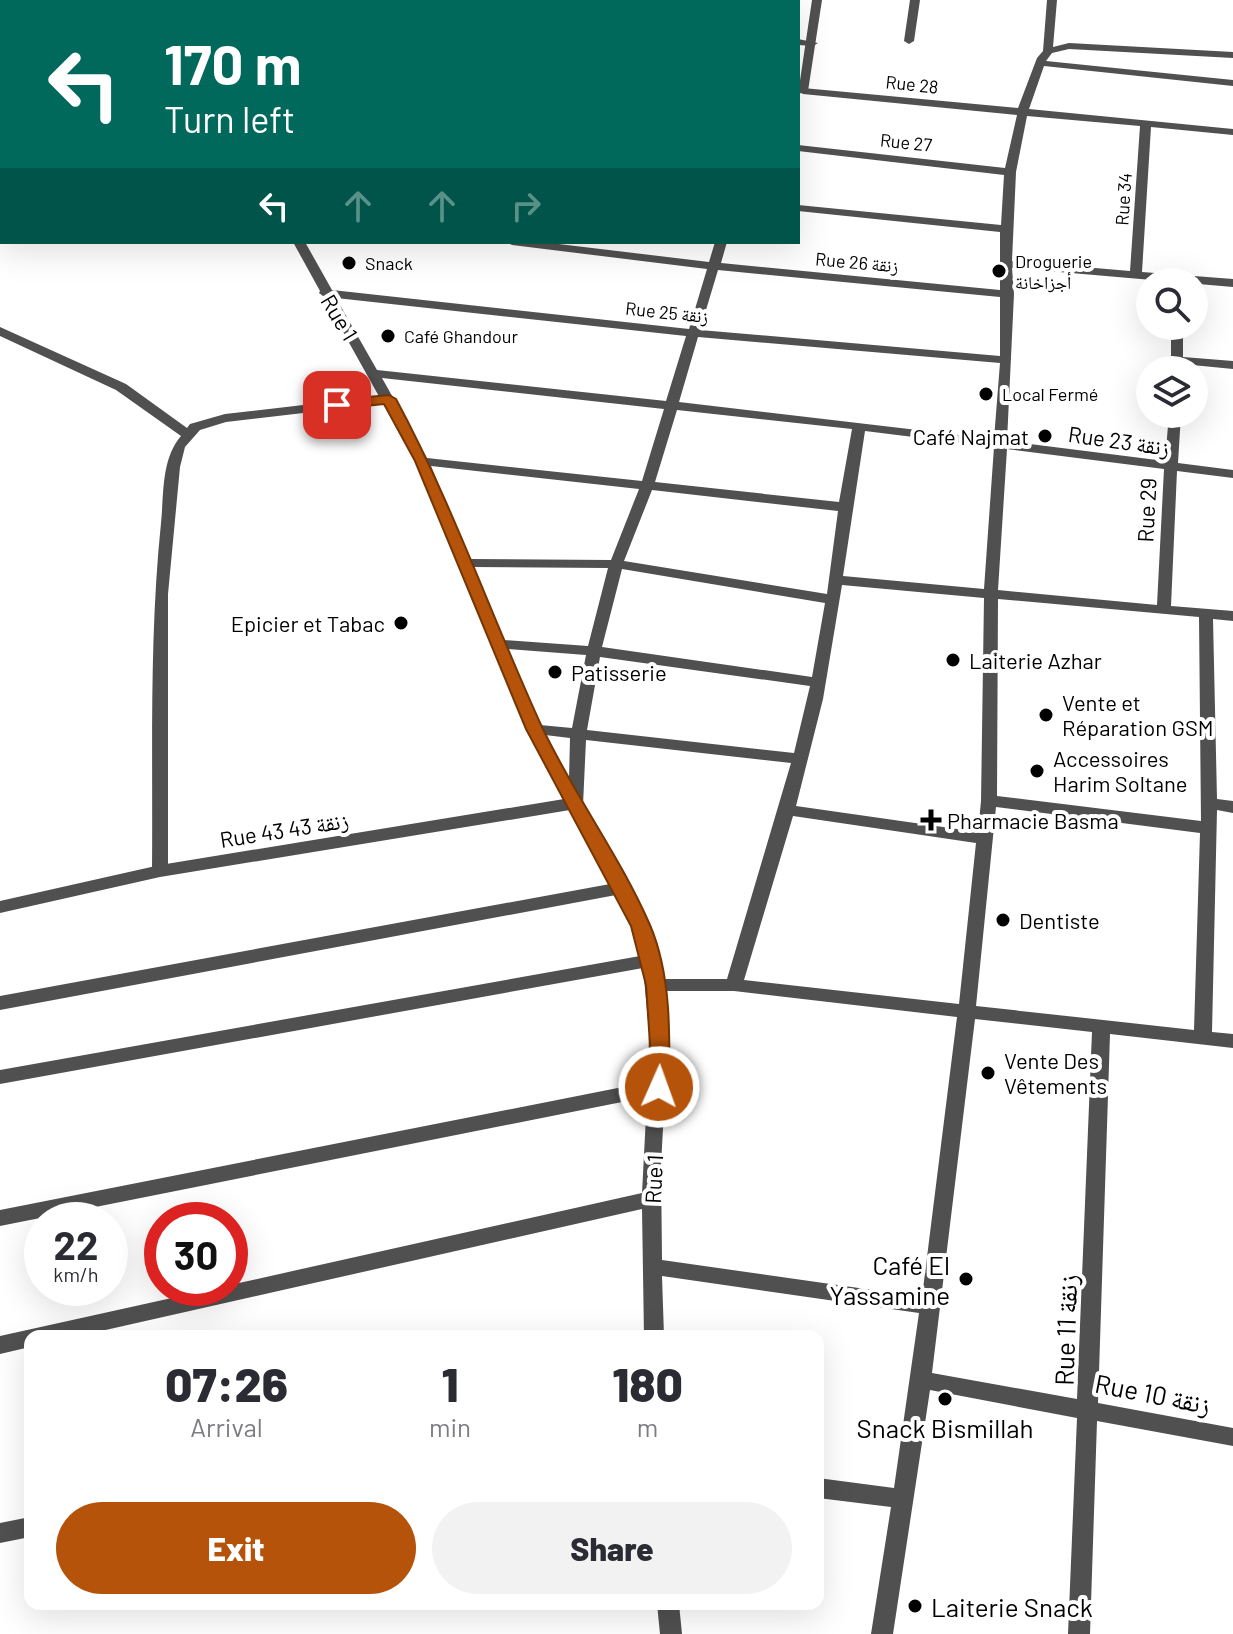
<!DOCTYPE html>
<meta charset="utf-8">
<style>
body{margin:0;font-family:Barlow,"Noto Naskh Arabic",sans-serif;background:#f2f2f3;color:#2b2b33;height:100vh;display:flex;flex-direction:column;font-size:30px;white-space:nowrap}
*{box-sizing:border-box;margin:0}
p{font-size:26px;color:#7c7c81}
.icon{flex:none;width:44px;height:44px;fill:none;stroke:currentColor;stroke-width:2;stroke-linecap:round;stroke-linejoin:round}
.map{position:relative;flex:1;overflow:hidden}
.side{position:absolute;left:24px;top:1330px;width:800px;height:280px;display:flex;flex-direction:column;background:#fff;border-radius:16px;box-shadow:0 8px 32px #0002}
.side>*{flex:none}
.guide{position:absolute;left:0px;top:0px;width:800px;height:244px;box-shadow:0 8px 32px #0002;background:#00695c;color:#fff;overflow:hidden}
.fabs{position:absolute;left:1136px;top:268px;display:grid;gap:16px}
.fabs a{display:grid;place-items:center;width:72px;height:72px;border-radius:50%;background:#fff;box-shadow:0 8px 32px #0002;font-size:40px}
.speed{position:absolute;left:24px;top:1202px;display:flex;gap:16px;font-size:40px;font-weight:700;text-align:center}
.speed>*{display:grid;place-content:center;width:104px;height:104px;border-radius:50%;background:#fff;box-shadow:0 8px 32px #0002;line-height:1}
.speed small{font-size:20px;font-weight:400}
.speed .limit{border:12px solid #d22;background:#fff;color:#111}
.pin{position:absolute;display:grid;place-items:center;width:68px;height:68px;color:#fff;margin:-34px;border-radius:16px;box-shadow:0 4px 12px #0006}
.me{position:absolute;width:88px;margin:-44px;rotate:2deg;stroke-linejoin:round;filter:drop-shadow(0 0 6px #0008)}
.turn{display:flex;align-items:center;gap:28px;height:168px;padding:0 32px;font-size:36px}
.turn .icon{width:104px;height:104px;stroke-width:2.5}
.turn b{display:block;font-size:56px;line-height:68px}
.lanes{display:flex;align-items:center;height:76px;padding:0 32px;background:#0003;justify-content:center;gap:40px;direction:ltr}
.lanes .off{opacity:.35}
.eta{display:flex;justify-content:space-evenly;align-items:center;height:136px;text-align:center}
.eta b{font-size:48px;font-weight:800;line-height:56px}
.primary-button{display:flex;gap:16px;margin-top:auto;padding:16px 32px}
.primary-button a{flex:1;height:92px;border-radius:48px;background:#b45309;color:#fff;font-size:32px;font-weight:800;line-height:92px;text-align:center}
.primary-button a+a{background:#f2f2f3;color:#2b2b33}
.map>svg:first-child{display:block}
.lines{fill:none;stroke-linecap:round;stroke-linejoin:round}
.service{fill:#505050;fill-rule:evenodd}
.minor{fill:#505050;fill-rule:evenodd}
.tertiary{fill:#505050;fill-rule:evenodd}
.route{fill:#b45309;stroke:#753606;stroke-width:2}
.poi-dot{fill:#000;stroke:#fff;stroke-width:3}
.labels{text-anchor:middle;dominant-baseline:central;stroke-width:8;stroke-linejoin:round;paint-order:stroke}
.far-street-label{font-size:18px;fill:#000;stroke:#fff}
.far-poi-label{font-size:18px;fill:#000;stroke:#fff;text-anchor:start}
.street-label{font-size:22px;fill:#000;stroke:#fff}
.poi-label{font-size:22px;fill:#000;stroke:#fff;text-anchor:start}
.near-poi-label{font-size:26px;fill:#000;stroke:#fff;text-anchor:end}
.near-street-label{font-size:26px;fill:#000;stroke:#fff}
</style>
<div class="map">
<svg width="1233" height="1634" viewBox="0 0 1233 1634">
<rect width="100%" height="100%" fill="#fff"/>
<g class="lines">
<!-- service -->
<path class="service" d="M0 327 126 384 187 428 190 424 225 414 389 395 395 399 389 403 226 422 200 430 185 447 180 467 168 594V871L166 875H154L152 871C153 755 149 639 161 523 164 495 161 459 181 436L116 390 0 336Z"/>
<!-- minor -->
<g class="minor">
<path d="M3 0H23L2 2Z"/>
<path d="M238 0H248L249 2H239Z"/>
<rect x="386" y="0" width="10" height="2"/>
<path d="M715 0H725L726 2H716Z"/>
<path d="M910 0H920L914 41 909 44 904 41Z"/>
<path d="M1047 0H1057L1053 47 1069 43 1233 52V58L1069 49 1052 53 1046 61 1233 80V86L1044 66 1029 109 1233 129V135L1151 127 1142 272 1233 279V287L1012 268 1014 294 1007 441 1165 461 1169 414H1181L1178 463 1233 470V478L1177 471 1171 606 1233 611V621L1213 619 1217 799 1233 801V813L1217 810 1212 1032 1233 1034V1048L1110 1034 1098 1403 1233 1428V1446L1097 1421 1090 1634H1068L1077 1418 930 1390 893 1634H871L891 1507 818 1498V1478L894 1488 919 1313 662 1276 664 1336H644L642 1209 79 1336H30V1347L0 1354V1336L217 1288H230V1285L642 1193 647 1097 0 1226V1210L648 1082 649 1031 643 968 0 1084V1070L640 956 633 926 616 895 0 1010V996L610 884 570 810 160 877 0 913V901L160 865 564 799 526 729 415 461 323 296 319 293 320 291 293 242H305L332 290 689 329 707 269 512 245 506 242H542L709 262 715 242H727L721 263 1000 290V232L798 211V205L1001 225 1004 175 798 151V145L1005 168 1017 115 803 94 798 91 803 88 1018 108 1037 58 1043 51ZM1027 116 1140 126 1130 271 1012 261 1016 172ZM718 270 1000 297V356L700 330ZM336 298 686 336 666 401 377 370ZM698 337 1000 363 994 439 679 402ZM382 378 664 409 642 481 427 458ZM677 410 852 429 839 502 655 482ZM865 431 994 447 984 589 843 576ZM1007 449 1164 469 1157 605 998 590ZM431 466 639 489 611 560 470 559ZM652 490 838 511 827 594 624 561ZM473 567 608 568 588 646 504 640ZM622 569 825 603 812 677 602 647ZM842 585 984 598 981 801 978 832 796 806 823 699ZM998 599 1199 617 1201 821 997 796ZM508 649 586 655 572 728 540 725ZM600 657 810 686 794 753 587 730ZM545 735 570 738 569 779ZM586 740 791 763 727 979H662L661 960 649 926 630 890 631 888 626 883 583 805ZM996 807 1200 833 1194 1030 976 1006ZM793 816 976 843 959 1004 744 980ZM664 991H734L957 1017 922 1297 662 1260 661 1165 665 1092 668 1087 666 1082 667 1031ZM975 1019 1092 1032 1077 1399 932 1373Z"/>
<path d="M798 39 818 43 813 46 798 45Z"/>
<path d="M0 52H2L0 59Z"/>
<rect x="0" y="173" width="2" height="14"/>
<path d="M1171 326H1183V357L1233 361V369L1182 364 1181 370H1171Z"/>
<path d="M30 1517V1537L0 1543V1523Z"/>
<path d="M657 1604H679L682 1634H660Z"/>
</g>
<!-- tertiary -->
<g class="tertiary">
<path d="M812 0H822L808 91 798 94Z"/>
<rect x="0" y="201" width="2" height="6"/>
</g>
</g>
<!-- route -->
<path class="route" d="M389 395 396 399C453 505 492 618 542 727 574 795 620 856 650 925 671 974 670 1034 669 1087L666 1092H652L649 1087 650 1044 646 985 631 926 526 729 415 461 384 404 337 409 330 405 337 400Z"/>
<!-- markers -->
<g class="poi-dot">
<circle cx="349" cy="263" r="8"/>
<circle cx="999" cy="271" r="8"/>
<circle cx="388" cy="336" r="8"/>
<circle cx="986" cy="394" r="8"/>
<circle cx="1045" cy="436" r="8"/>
<circle cx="401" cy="623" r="8"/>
<circle cx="953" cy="660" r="8"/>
<circle cx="555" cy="672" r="8"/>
<circle cx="1046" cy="715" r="8"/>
<circle cx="1037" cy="771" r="8"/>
<path d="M927 808h8v8h8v8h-8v8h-8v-8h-8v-8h8z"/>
<circle cx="1003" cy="920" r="8"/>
<circle cx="988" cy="1073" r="8"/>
<circle cx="966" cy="1279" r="8"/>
<circle cx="945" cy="1399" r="8"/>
<circle cx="915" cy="1606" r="8"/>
</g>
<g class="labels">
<!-- far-street labels -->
<g class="far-street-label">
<text transform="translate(912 84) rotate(6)">Rue 28</text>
<text transform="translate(906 142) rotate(6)">Rue 27</text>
<text transform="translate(1123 199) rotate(-86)">Rue 34</text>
<text transform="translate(857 262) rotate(5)">Rue 26 زنقة</text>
<text transform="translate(667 312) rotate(6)">Rue 25 زنقة</text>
</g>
<!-- far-poi labels -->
<g class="far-poi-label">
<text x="1015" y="261">Droguerie<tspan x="1015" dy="21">أجزاخانة</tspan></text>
<text x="365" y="263">Snack</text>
<text x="404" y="336">Café Ghandour</text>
<text x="1002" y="394">Local Fermé</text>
</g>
<!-- street labels -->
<g class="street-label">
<text transform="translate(340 317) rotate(59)">Rue 1</text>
<text transform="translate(1119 440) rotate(8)">Rue 23 زنقة</text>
<text transform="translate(1146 510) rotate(-87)">Rue 29</text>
<text transform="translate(284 829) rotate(-9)">Rue 43 زنقة 43</text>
<text transform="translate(653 1179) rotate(-87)">Rue 1</text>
</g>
<!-- poi labels -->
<g class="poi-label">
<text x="1029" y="436" text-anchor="end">Café Najmat</text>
<text x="385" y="623" text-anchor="end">Epicier et Tabac</text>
<text x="969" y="660">Laiterie Azhar</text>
<text x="571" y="672">Patisserie</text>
<text x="1062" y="702">Vente et<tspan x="1062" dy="25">Réparation GSM</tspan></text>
<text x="1053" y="758">Accessoires<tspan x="1053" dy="25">Harim Soltane</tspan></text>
<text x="947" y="820">Pharmacie Basma</text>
<text x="1019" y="920">Dentiste</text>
<text x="1004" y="1060">Vente Des<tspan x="1004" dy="25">Vêtements</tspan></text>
</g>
<!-- near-poi labels -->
<g class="near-poi-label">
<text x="950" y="1264">Café El<tspan x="950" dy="30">Yassamine</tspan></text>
<text x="945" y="1427" text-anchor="middle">Snack Bismillah</text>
<text x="931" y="1606" text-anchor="start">Laiterie Snack</text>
</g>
<!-- near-street labels -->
<g class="near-street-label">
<text transform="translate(1065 1330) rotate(-88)">Rue 11 زنقة</text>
<text transform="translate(1153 1393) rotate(11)">Rue 10 زنقة</text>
</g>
</g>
</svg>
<div class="fabs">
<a><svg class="icon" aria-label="search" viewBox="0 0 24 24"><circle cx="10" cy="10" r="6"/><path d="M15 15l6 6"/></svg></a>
<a><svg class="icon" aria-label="layers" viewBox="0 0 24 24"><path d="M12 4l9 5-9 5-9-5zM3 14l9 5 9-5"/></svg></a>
</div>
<div class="speed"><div>22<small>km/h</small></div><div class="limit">30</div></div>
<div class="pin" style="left:337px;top:405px;background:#d93025"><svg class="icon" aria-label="arrive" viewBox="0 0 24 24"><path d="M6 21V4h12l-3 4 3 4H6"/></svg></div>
<svg class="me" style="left:659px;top:1087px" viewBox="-20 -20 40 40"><circle r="17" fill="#b45309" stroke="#fff" stroke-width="3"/><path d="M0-11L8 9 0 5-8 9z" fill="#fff"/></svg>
<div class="guide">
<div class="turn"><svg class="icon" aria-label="left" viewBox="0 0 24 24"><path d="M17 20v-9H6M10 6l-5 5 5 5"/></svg><div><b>170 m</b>Turn left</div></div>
<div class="lanes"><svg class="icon" aria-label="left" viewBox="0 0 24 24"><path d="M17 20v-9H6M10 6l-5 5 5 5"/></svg><svg class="icon off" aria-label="ahead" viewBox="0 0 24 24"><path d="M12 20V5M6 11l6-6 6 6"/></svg><svg class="icon off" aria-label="ahead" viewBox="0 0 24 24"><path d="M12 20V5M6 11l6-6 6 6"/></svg><svg class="icon off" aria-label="right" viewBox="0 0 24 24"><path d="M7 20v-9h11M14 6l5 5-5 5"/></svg></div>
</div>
<section class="side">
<div class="eta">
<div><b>07:26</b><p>Arrival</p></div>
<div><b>1</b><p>min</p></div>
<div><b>180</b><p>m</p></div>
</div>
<div class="primary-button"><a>Exit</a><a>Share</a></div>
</section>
</div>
